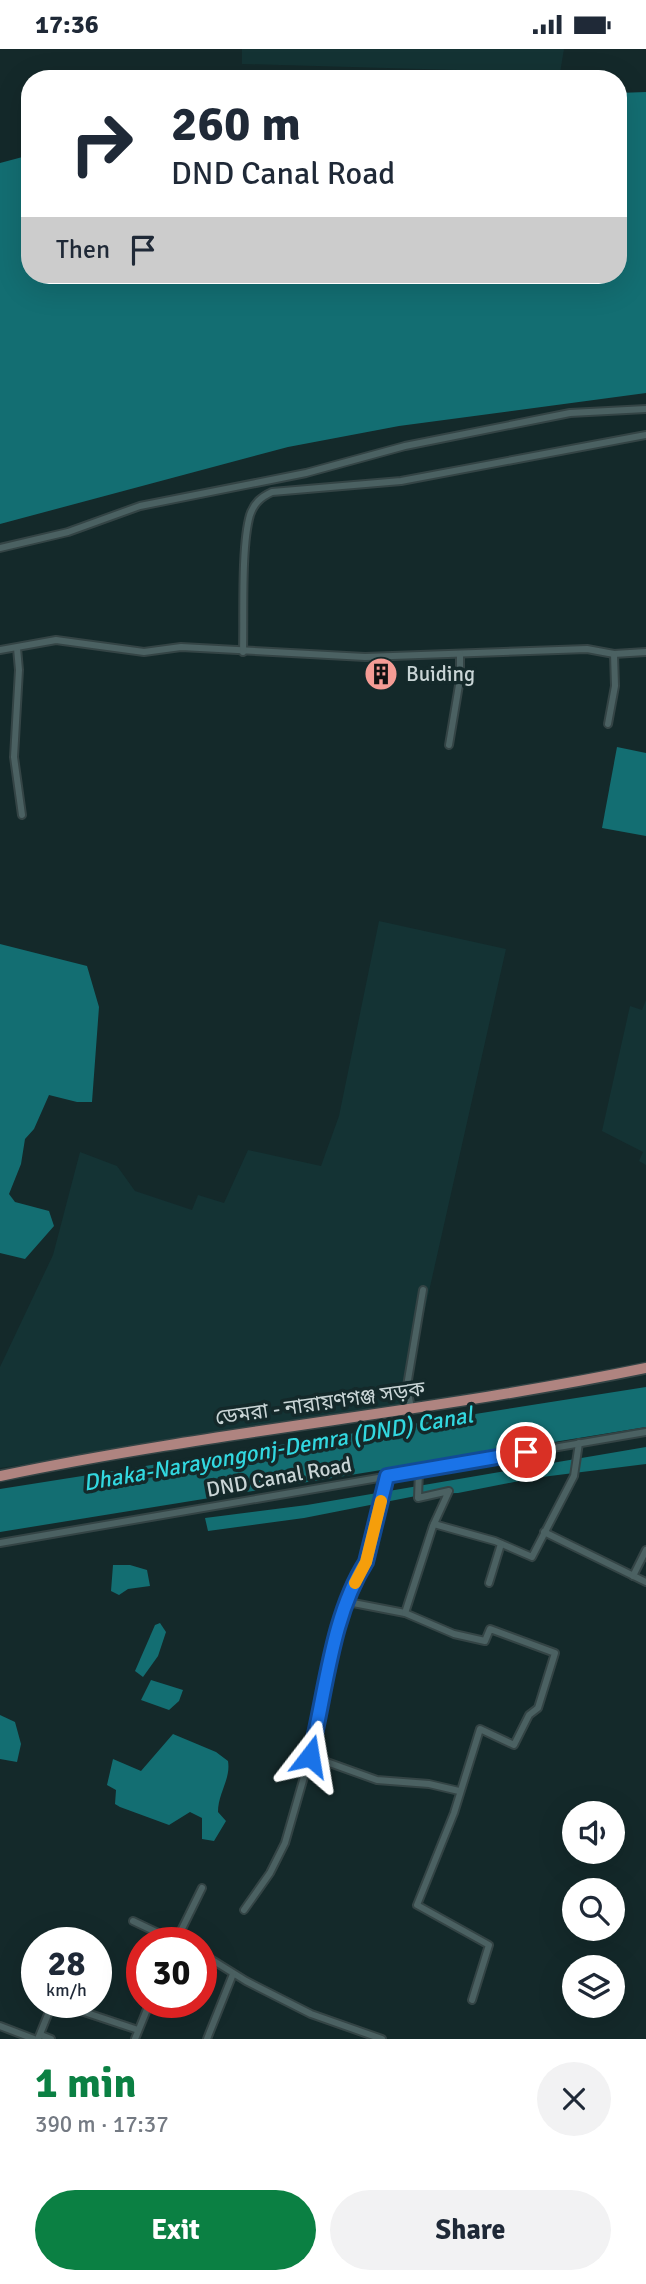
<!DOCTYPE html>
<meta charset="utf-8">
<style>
body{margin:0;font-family:Signika,"Noto Sans Bengali",sans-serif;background:#f2f2f3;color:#1f2937;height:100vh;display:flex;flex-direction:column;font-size:26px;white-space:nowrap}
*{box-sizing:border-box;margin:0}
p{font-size:23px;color:#747a83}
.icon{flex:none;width:38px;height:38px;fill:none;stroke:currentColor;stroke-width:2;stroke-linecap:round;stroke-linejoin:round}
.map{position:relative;height:1990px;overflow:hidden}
.sheet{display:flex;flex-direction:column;background:#fff;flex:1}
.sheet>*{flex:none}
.top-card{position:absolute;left:21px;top:21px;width:606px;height:214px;border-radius:28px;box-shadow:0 7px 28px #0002;background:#fff;color:#1f2937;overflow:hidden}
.buttons{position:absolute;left:562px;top:1752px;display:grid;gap:14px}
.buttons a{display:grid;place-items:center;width:63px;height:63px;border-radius:50%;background:#fff;box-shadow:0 7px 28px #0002;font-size:35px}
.speed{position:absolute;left:21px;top:1878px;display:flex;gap:14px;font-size:35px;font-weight:700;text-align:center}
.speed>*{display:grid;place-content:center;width:91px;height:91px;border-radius:50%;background:#fff;box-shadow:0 7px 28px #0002;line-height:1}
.speed small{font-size:18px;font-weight:400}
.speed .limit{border:10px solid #d22;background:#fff;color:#111}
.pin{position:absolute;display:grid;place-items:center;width:60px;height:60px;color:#fff;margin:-30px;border:4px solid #fff;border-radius:50%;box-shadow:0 2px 7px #0007}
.me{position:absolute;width:77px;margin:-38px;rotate:14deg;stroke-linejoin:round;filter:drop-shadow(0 0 5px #0008)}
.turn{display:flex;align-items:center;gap:24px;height:147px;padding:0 35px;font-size:32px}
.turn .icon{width:91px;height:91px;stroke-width:2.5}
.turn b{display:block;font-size:49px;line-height:60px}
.then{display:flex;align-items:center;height:66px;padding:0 35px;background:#0003;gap:14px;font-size:26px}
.round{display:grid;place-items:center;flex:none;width:74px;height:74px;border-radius:37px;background:#f2f2f3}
.head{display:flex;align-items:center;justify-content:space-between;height:119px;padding:0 35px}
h1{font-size:42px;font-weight:800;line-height:52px;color:#0b8043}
.cta{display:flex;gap:14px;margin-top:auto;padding:14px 35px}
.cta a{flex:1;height:80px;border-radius:42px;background:#0b8043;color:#fff;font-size:28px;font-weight:800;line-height:80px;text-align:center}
.cta a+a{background:#f2f2f3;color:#1f2937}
.status{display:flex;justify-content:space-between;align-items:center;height:49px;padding:0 35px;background:#fff;direction:ltr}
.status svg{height:19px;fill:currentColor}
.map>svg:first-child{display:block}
.built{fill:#143334}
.water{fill:#136e72}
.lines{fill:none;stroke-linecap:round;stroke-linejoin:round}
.street-casing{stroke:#344445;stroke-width:10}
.primary-casing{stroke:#344445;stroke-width:13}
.street{stroke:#4b6162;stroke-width:6}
.primary{stroke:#af8480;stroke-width:10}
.route-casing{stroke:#114b97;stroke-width:18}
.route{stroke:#1a73e8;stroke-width:12}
.slow{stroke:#f59e0b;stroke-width:12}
.labels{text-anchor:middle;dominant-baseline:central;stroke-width:7;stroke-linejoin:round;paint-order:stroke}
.poi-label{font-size:21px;fill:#c9d5d6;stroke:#14292a;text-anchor:start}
.street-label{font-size:21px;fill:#c9d5d6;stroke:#14292a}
.water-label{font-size:23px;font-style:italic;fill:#32d8e0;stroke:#14292a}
</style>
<div class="status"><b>17:36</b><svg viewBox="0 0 49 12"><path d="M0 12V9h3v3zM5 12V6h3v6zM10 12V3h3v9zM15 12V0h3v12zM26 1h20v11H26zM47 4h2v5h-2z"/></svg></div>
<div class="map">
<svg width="646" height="1990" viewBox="0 0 646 1990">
<rect width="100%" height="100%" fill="#14292a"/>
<!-- built -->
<g class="built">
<path d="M242 0H564L560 24 242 15Z"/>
<path d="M379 872 506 900 403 1358 0 1419V1318L53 1206 80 1103 117 1117 135 1142 192 1161 198 1146 224 1154 248 1101 321 1117 339 1067Z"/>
<path d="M646 951V1116L639 1112 643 1103 602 1082 630 957 642 961Z"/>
</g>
<!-- water -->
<g class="water">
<path d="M646 43V344L399 377 288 398 0 475V114L30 106V226H618V44Z"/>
<path d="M617 698 646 704V787L602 779Z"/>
<path d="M0 895 87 917 99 958 92 1053H77L49 1046 34 1080 25 1090 21 1115 9 1145 15 1153 49 1162 54 1177 25 1210 0 1204Z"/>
<path d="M646 1338V1378L0 1483V1440Z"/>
<path d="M646 1398V1415L534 1429 458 1444 426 1445 304 1469 208 1482 205 1469 307 1456Z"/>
<path d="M113 1516H130L147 1521 150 1537 128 1540 119 1546 111 1542Z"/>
<path d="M160 1574 166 1583 158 1607 143 1628 135 1622 155 1576Z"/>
<path d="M151 1631 183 1641 179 1652 169 1661 141 1651Z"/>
<path d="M0 1666 15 1673 21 1695 17 1713 0 1710Z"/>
<path d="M173 1685 216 1703 228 1712C231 1730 218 1744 218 1763L226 1772 214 1792 202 1790V1769L190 1763 169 1776 120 1758 115 1755 116 1741 107 1736 113 1710 141 1722Z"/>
</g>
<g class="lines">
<defs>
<g id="street">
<path d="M0 499 68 483 140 457 306 424 405 397 570 364 646 360"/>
<path d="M17 599 19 621 14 708 22 766"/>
<path d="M0 601 56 591 144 603 181 598 365 608 587 600 614 605 646 603"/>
<path d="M243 603C244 567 241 497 250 466 254 454 261 448 272 443L401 432 646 386"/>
<path d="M608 675 615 637 614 605"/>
<path d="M449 696 460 630V605"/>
<path d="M411 1360 407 1337 423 1241"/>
<path d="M386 1427 366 1513C331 1568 325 1644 310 1707L377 1731 429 1735 459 1742"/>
<path d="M434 1475 495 1492 532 1508 574 1427 579 1394"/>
<path d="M544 1483 646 1533"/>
<path d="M0 1494 646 1383"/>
<path d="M633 1527 646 1501"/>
<path d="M489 1534 501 1495"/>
<path d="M348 1553 405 1564 454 1585 485 1592 490 1580 555 1604 538 1659 529 1666 514 1696 480 1680 454 1764 417 1856 489 1896 472 1951"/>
<path d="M405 1564 433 1477 449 1442 418 1449 419 1421"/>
<path d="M244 1861 270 1824 285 1794 310 1707"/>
<path d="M133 1872 177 1893"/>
<path d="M175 1894 202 1839"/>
<path d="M201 1904 246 1932 311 1965 382 1990"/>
<path d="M54 1953 138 1981"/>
<path d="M0 1977 34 1990"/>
<path d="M41 1986 51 1990"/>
<path d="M38 1990 53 1953"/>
<path d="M135 1990 150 1953"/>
<path d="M207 1990 233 1925"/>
</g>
<path id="primary" d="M0 1427C214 1382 432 1363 646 1319"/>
</defs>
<!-- street casing -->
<use href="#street" class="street-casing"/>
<!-- primary casing -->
<use href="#primary" class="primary-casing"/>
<!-- street -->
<use href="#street" class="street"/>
<!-- primary -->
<use href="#primary" class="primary"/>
</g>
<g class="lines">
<defs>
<path id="route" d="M310 1707C326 1644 331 1568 366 1513L387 1427 526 1403"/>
</defs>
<!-- route casing -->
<use href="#route" class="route-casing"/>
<!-- route -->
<use href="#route" class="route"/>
<!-- slow -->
<path class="slow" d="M355 1534 366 1513 381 1452"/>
</g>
<!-- icons -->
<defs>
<symbol id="building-disc" viewBox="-11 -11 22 22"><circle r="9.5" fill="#f59c95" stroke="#14292a"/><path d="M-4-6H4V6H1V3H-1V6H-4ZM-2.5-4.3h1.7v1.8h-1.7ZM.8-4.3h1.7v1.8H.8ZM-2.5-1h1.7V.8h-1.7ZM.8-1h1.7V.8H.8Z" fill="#111"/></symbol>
</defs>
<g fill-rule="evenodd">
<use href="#building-disc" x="362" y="606" width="38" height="38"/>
</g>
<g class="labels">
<!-- poi labels -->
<g class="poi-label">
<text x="406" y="625">Buiding</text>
</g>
<!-- street labels -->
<g class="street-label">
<text transform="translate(320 1354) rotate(-8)">ডেমরা - নারায়ণগঞ্জ সড়ক</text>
<text transform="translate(279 1428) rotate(-10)">DND Canal Road</text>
</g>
<!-- water labels -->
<g class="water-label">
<text transform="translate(278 1400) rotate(-10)">Dhaka-Narayongonj-Demra (DND) Canal</text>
</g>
</g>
</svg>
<div class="buttons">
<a><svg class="icon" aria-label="sound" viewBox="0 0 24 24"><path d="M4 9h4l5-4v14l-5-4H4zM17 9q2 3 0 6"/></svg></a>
<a><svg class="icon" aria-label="search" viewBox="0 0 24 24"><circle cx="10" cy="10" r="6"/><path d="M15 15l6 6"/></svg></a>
<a><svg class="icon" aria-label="layers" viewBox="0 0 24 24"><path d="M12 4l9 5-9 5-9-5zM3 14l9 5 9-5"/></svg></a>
</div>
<div class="speed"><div>28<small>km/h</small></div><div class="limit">30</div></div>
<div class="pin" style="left:526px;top:1403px;background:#d93025"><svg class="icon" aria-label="arrive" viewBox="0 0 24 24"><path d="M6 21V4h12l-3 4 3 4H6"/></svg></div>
<svg class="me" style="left:310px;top:1707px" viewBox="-20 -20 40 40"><path d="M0-17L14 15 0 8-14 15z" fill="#1a73e8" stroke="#fff" stroke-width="4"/></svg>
<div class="top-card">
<div class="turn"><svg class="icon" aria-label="right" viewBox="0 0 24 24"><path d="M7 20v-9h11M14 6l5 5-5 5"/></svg><div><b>260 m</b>DND Canal Road</div></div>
<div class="then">Then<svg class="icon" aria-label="arrive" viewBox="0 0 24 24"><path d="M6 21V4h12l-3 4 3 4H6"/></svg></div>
</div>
</div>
<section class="sheet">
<div class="head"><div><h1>1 min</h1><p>390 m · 17:37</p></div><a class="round"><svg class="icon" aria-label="close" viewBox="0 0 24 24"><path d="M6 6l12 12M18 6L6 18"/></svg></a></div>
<div class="cta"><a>Exit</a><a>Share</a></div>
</section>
